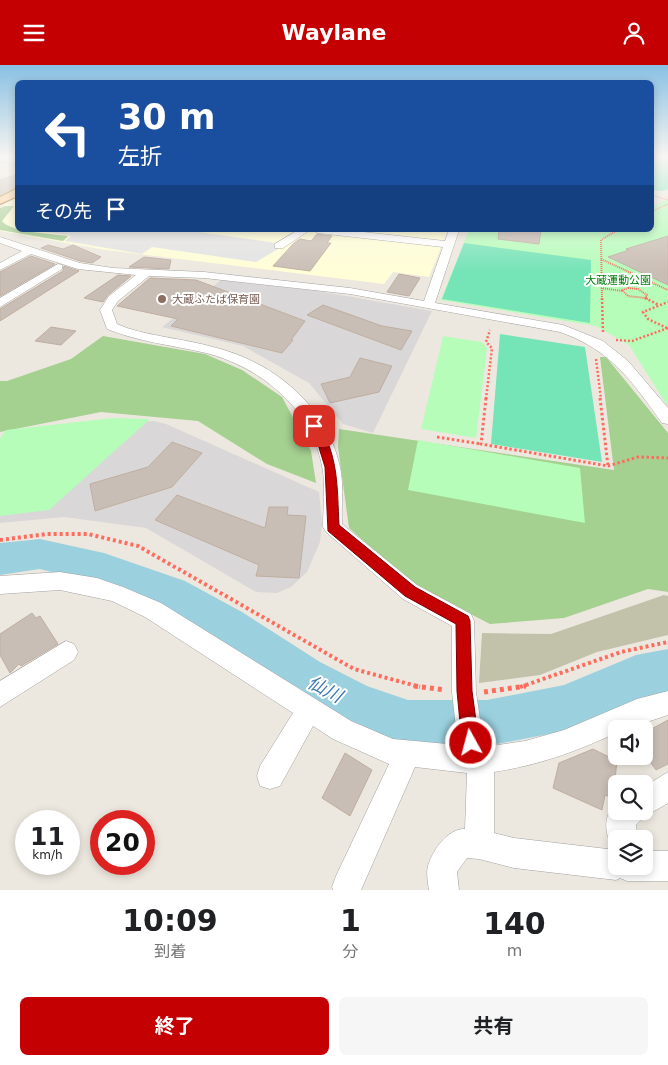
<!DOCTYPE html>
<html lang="ja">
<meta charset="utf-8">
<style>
body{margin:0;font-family:"DejaVu Sans","Noto Sans JP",sans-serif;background:#f6f6f6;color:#202124;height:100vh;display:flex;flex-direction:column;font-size:19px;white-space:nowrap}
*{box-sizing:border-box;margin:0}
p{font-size:16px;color:#757577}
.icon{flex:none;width:28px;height:28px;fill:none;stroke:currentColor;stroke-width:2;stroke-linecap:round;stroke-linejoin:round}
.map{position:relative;height:825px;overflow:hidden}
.drawer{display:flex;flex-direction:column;background:#fff;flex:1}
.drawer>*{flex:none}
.hud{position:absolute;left:15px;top:15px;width:639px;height:152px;border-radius:8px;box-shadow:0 2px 8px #0003;background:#1a4fa0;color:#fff;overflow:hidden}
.controls{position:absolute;left:608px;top:655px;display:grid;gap:10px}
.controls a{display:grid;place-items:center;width:45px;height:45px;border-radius:8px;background:#fff;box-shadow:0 2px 8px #0003;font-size:25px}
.speed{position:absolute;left:15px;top:745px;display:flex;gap:10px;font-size:25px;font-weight:700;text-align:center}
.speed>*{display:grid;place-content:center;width:65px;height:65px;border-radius:50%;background:#fff;box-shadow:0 2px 8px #0003;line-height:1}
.speed small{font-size:12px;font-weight:400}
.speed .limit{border:8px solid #d22;background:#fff;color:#111}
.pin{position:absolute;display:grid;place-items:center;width:42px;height:42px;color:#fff;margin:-21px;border-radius:10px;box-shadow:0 2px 8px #0006}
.me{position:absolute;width:55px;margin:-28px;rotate:353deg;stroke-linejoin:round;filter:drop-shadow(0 0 4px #0008)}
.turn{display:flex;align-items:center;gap:18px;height:105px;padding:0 20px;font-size:22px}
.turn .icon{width:65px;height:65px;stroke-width:2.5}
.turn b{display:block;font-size:35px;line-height:42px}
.then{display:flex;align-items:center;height:48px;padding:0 20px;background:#0003;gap:10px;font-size:19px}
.eta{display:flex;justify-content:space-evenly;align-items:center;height:85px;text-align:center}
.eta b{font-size:30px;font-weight:700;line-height:35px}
.action{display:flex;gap:10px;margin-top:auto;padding:10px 20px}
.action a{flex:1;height:58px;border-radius:8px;background:#c50003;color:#fff;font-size:20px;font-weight:700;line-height:58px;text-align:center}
.action a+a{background:#f6f6f6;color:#202124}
header{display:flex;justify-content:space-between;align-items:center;height:65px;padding:0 20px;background:#c50003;color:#fff;font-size:22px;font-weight:700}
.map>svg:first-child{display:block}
.residential{fill:#d9d7d7}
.education{fill:#fffed6}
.construction{fill:#c2c2aa}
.forest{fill:#a4d090}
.park{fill:#b6fdba}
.pitch{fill:#75e4b7}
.parking{fill:#e3e3e3}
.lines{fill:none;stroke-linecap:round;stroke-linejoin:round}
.river{fill:#9bd1df;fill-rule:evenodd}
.building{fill:#c9beb5;stroke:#c0aea0}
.minor-casing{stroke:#a2a2a2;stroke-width:1}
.major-casing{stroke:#915f00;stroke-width:2}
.path-far5{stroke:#ff6c5e;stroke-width:1;stroke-dasharray:1 1;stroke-linecap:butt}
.path-far4{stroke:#ff6c5e;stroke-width:2;stroke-dasharray:1 1;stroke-linecap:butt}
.path-far3{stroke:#ff6c5e;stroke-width:2.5;stroke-dasharray:2 2;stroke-linecap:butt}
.path-far2{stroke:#ff6c5e;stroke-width:3;stroke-dasharray:2.5 2.5;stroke-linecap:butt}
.path-far1{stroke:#ff6c5e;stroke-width:4;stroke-dasharray:3 3;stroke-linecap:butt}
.path{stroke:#ff6c5e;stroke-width:5;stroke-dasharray:4 4;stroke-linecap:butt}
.minor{fill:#fff;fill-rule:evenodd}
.major{fill:#ffce92;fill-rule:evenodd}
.route{fill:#c50003;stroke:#800002}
.education-dot{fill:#8d6e63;stroke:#fff;stroke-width:2}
.labels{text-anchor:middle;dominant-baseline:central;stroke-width:4;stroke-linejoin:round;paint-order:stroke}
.far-park-label{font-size:11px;fill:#037e0b;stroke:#fff}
.far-education-label{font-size:11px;fill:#785e54;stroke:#fff;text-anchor:start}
.near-water-label{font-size:18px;font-style:italic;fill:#417ab0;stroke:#fff}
</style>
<header><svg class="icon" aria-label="menu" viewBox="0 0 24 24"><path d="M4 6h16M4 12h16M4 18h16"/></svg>Waylane<svg class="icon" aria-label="person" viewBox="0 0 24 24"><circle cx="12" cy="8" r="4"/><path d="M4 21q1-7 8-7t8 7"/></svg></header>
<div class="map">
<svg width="668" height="825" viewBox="0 0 668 825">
<rect width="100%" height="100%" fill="#ede8df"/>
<!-- residential -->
<g class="residential">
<path d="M221 215 318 226 432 246 373 368 343 359 309 318 243 281 162 262Z"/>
<path d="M154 356 166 359 319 427 322 458 320 477 307 507 291 522 277 528 256 527 146 463 64 452 0 458V444L113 358Z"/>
</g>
<!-- education -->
<path class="education" d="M17 131 18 165H448L429 212 393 207 384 219 106 185 0 166V142Z"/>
<!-- construction -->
<path class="construction" d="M664 530 668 531V570L597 587 540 610 479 618 482 568 551 569Z"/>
<!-- forest -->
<g class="forest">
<path d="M5 141H14L2 156C9 167 53 169 68 171L63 176 0 165V143Z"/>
<path d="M103 271 205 289 242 305 282 332 311 386 316 418 267 399 198 356 101 347 0 367V316H7L71 294Z"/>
<path d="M600 292H606L668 368V527L648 524 564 553 490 559 412 519 349 463 338 382 339 364 614 405Z"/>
</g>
<!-- park -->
<g class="park">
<path d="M668 133V342L629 280 596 261 441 235 469 165H651V143Z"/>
<path d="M443 271 482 277 487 283 476 373 421 364Z"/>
<path d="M113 353 150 354 49 445 0 451V373L6 365Z"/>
<path d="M418 375 580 403 585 458 408 425Z"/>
</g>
<!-- pitch -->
<g class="pitch">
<path d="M651 92H668V124L663 126 651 125Z"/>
<path d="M464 178 591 195 590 258 442 234Z"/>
<path d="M500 269 585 282 602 397 491 379Z"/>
</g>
<!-- parking -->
<path class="parking" d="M33 165H184L277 178 283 181 256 197 152 182 142 189 65 176 71 171Z"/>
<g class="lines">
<!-- river -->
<path class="river" d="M40 474 104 488 185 516 242 547 320 597 367 621 408 635H487L564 620 636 590 668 584V628L638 634 564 666 487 681H408L343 657 288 629 212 573 157 540 102 520 40 504 0 510V478Z"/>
</g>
<!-- building -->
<g class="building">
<path d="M18 109V121L0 130V115Z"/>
<path d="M499 165H541L539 179 498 174Z"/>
<path d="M317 169 332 171 327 178H331L310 206 273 201 294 178 300 174 311 176Z"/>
<path d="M668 171V220L608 192 629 185 626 184Z"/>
<path d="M48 180 63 184 73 180 101 192 92 198 80 196 41 183Z"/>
<path d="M31 191 55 199 0 231V207Z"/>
<path d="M144 192 171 195 169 204 129 202Z"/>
<path d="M64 201 79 206 0 256V244L63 206Z"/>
<path d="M399 209 420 213 409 231 387 227Z"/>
<path d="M118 210 131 211 108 230 103 237 84 233Z"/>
<path d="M150 213 196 215 305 256 291 275H293L282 288 171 261 178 254 117 241Z"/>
<path d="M323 240 382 261 412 266 401 285 307 250Z"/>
<path d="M51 262 76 266 61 280 35 276Z"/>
<path d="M360 293 392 301 379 327 330 338 321 319 350 312Z"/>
<path d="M172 377 202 388 172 422 95 446 90 419 148 402Z"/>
<path d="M177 430 265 463 269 442H288L287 450 306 451 299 513 256 511 259 500 155 455Z"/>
<path d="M32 548 36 553 40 551 58 579 21 601 19 599 10 608 0 590V569Z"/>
<path d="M668 655V699L656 705 644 688V668Z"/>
<path d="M593 684 617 696 613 733 605 730 602 745 553 723 559 698Z"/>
<path d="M345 688 372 705 350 751 322 733Z"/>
</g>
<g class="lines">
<defs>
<g id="minor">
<path d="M0 92 18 95V99L0 96Z"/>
<path d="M298 165H310L283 183H275V179Z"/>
<path d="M313 165H345L445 176 449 165H459L435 238 563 260 603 276 628 296 668 343V359L662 358C632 316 611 285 560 267L350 229 204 213 149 211 118 236 112 245 117 259 127 263C155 272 185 274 213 282 272 296 327 340 340 402 344 420 341 440 342 459L417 520 471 549 474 556 476 627 484 682 525 676 564 665 637 634 668 626V650L626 664H616V668C575 687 539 700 494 707V768L514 773 616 785C604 774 602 749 616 740V746H644V722L668 707V738L644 752 636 760 638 774H616V801H644V786H668V816H627L620 813 616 815 514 803 479 794 467 793 457 807 459 825H429C428 818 426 808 428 801 432 786 448 763 465 764L467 708 415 702 361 825H333L332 822 336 811 389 699 333 674 313 661 280 721 270 724 260 721 257 711 260 701 293 648 145 552 112 536 60 525 0 529V511L60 507 97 513 123 522 161 538 351 656 393 674 458 680 452 627V561L403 534 326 467 323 462C323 442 326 421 322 401 312 344 261 302 206 288 172 280 139 277 107 264L100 245 109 231 136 210 78 204 31 189 0 205V198L22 186 0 178V172L80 198 113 203 204 207 350 223 424 236 443 182 318 168Z"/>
<path d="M58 199 62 200V204L0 242V233Z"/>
<path d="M66 576 74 579 78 587 74 595 0 642V616Z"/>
</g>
<path id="major" d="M18 123V131L0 139V132Z"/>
</defs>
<!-- minor casing -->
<use href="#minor" class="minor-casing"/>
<!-- major casing -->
<use href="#major" class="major-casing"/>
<!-- path-far5 -->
<g class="path-far5">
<path d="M651 130 668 135"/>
<path d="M651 147 668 139"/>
</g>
<!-- path-far4 -->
<g class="path-far4">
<path d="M601 194 668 225"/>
<path d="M601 223 622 226"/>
<path d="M628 223 638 224 647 230 645 233 628 231 622 225Z"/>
<path d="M645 233 648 234"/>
<path d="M602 234 601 175 618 165"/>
</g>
<!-- path-far3 -->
<g class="path-far3">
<path d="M602 233 603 267"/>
<path d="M645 233 659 240"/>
<path d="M667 263 648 254 643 247 668 237"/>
<path d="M616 275 632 276 668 263"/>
<path d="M596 294 601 334"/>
<path d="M486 334 492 283 486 277 490 265"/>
</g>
<!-- path-far2 -->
<g class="path-far2">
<path d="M486 333 481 379 608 401 638 392 668 393"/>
<path d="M600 333 608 401"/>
<path d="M437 372 481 379"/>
</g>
<!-- path-far1 -->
<g class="path-far1">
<path d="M0 475 47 469H88L138 481 354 604 420 622"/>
<path d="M520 622 621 587 668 577"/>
</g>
<!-- path -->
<g class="path">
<path d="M414 621 445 625"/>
<path d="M484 627 526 621"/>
</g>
<!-- minor -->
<use href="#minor" class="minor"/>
<!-- major -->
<use href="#major" class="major"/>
</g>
<!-- sky -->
<linearGradient id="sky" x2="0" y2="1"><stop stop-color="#89c0e4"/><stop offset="0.44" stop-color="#f7f5f1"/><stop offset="1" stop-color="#f7f5f1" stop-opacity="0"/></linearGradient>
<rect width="668" height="208" fill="url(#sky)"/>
<!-- route -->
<path class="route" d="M314 357 318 358C339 392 337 423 339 460L415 522 468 551 470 556 472 626 479 678 477 684 471 686 465 684 462 678 457 626 456 559 405 531 328 466 325 402 316 373 309 361Z"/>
<!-- markers -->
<circle class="education-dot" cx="162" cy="234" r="5"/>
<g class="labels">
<!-- far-park labels -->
<g class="far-park-label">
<text x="618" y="215">大蔵運動公園</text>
</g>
<!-- far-education labels -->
<g class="far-education-label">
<text x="172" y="234">大蔵ふたば保育園</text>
</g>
<!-- near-water labels -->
<g class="near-water-label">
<text transform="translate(325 624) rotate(27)">仙川</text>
</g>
</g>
</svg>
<div class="controls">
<a><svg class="icon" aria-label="sound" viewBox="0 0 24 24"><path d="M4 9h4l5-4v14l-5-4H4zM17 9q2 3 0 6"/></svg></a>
<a><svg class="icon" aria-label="search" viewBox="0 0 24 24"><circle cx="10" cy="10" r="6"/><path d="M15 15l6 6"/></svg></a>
<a><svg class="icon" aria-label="layers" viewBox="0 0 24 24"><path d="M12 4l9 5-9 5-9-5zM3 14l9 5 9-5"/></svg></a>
</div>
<div class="speed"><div>11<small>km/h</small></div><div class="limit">20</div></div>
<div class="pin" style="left:314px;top:361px;background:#d93025"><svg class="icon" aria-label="arrive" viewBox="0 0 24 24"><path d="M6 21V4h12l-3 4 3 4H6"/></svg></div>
<svg class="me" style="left:471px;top:678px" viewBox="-20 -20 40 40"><circle r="17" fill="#c50003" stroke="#fff" stroke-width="3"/><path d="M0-11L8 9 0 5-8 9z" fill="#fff"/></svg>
<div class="hud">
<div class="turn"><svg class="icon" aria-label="left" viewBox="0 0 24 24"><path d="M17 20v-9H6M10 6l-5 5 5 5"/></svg><div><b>30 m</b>左折</div></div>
<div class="then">その先<svg class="icon" aria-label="arrive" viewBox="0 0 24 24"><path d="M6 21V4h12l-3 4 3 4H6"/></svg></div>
</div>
</div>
<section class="drawer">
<div class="eta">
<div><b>10:09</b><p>到着</p></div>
<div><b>1</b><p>分</p></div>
<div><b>140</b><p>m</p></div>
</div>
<div class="action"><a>終了</a><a>共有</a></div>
</section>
